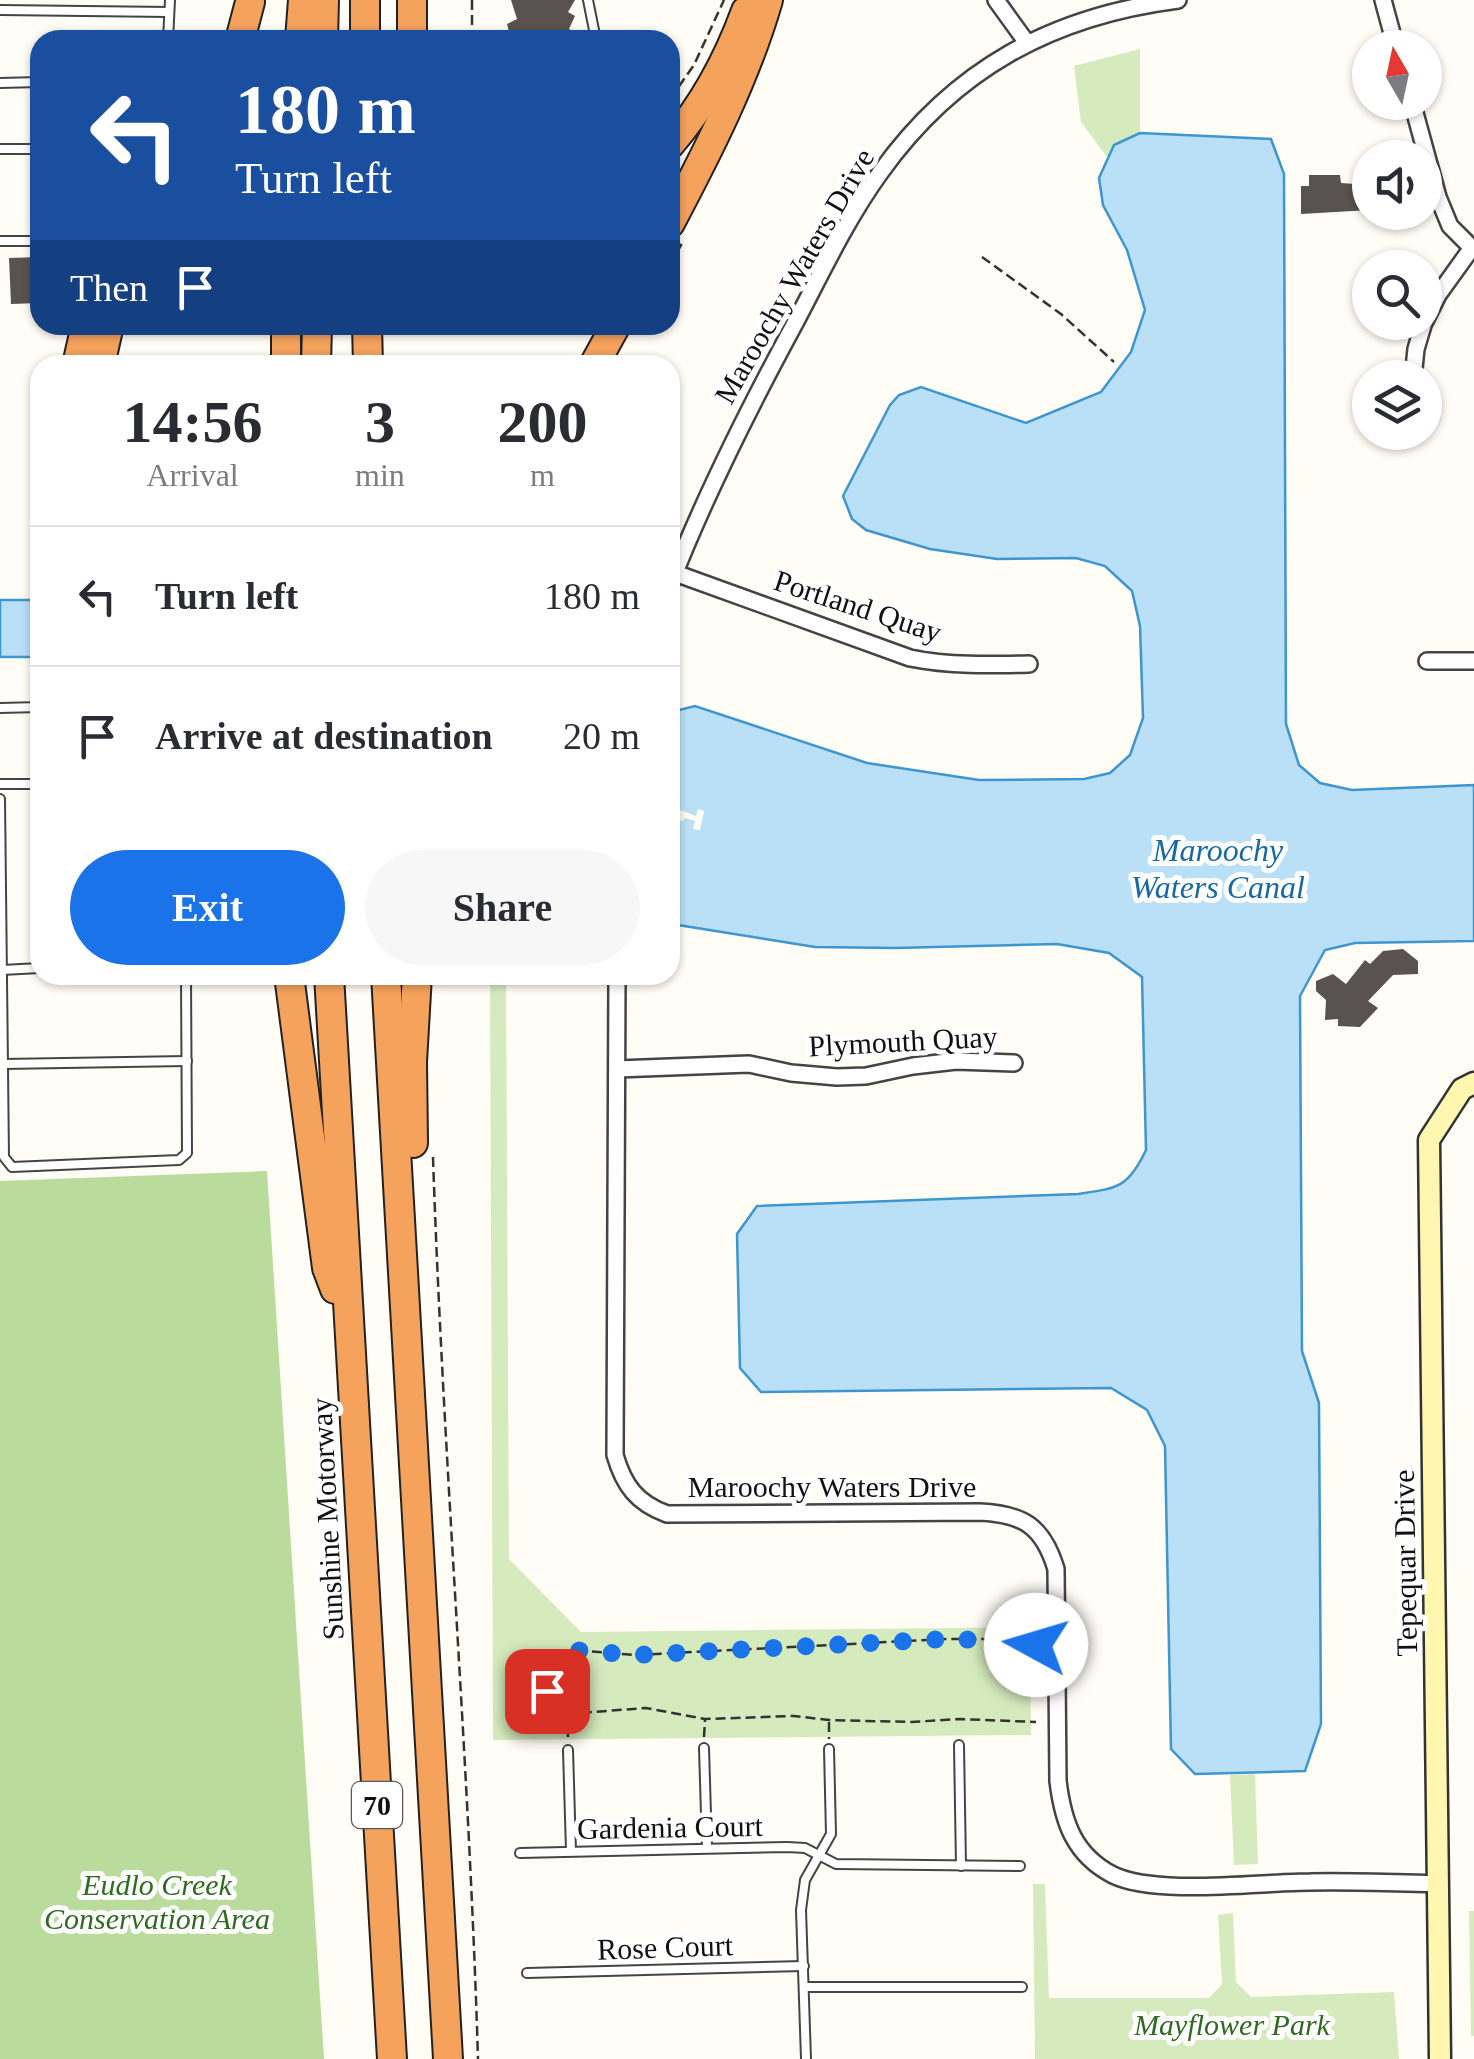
<!DOCTYPE html>
<style>
body{margin:0;font-family:Georgia,serif;background:#f7f7f7;color:#2b2b33;height:100vh;display:flex;flex-direction:column;font-size:38px;white-space:nowrap}
*{box-sizing:border-box;margin:0}
p{font-size:32px;color:#7c7c81}
.icon{flex:none;width:55px;height:55px;fill:none;stroke:currentColor;stroke-width:2;stroke-linecap:round;stroke-linejoin:round}
.map{position:relative;flex:1;overflow:hidden}
.panel{position:absolute;left:30px;top:355px;width:650px;height:630px;display:flex;flex-direction:column;background:#fff;border-radius:30px;box-shadow:0 2px 8px #0004}
.panel>*{flex:none}
.top-card{position:absolute;left:30px;top:30px;width:650px;height:305px;border-radius:30px;box-shadow:0 2px 8px #0004;background:#1a4fa0;color:#fff;overflow:hidden}
.needle{width:65px;rotate:351deg}
.controls{position:absolute;left:1352px;top:30px;display:grid;gap:20px}
.controls a{display:grid;place-items:center;width:90px;height:90px;border-radius:50%;background:#fff;box-shadow:0 2px 8px #0004;font-size:50px}
.pin{position:absolute;display:grid;place-items:center;width:85px;height:85px;color:#fff;margin:-42px;border-radius:20px;box-shadow:0 5px 15px #0006}
.me{position:absolute;width:110px;margin:-55px;rotate:276deg;stroke-linejoin:round;filter:drop-shadow(0 0 8px #0008)}
.turn{display:flex;align-items:center;gap:35px;height:210px;padding:0 40px;font-size:45px}
.turn .icon{width:130px;height:130px;stroke-width:2.5}
.turn b{display:block;font-size:70px;line-height:85px}
.then{display:flex;align-items:center;height:95px;padding:0 40px;background:#0003;gap:20px;font-size:38px}
.eta{display:flex;justify-content:space-evenly;align-items:center;height:170px;text-align:center}
.eta b{font-size:60px;font-weight:700;line-height:70px}
.cta{display:flex;gap:20px;margin-top:auto;padding:20px 40px}
.cta a{flex:1;height:115px;border-radius:60px;background:#1a73e8;color:#fff;font-size:40px;font-weight:700;line-height:115px;text-align:center}
.cta a+a{background:#f7f7f7;color:#2b2b33}
ul{padding:0;list-style:none}
li{display:flex;align-items:center;gap:30px;height:140px;padding:0 40px;border-top:2px solid #e1e1e2}
li div{flex:1}
li b{display:block;font-size:38px}
li em{font-style:normal}
.map>svg:first-child{display:block}
.green{fill:#d5ebbd}
.forest{fill:#b9dc9c}
.water{fill:#b9e0f7;stroke:#3f96cf;stroke-width:2.5}
.pier{fill:#fffdf5}
.building{fill:#5a524d}
.lines{fill:none;stroke-linecap:round;stroke-linejoin:round}
.lane-casing{stroke:#444;stroke-width:12}
.street-casing{stroke:#444;stroke-width:20}
.secondary-casing{stroke:#333;stroke-width:25}
.highway-casing{stroke:#222;stroke-width:32}
.path{stroke:#333;stroke-width:2.5;stroke-dasharray:10 5;stroke-linecap:butt}
.lane{stroke:#fff;stroke-width:8}
.street{stroke:#fff;stroke-width:15}
.secondary{stroke:#fff6b0;stroke-width:20}
.highway{stroke:#f5a25d;stroke-width:28}
.route{stroke:#1a73e8;stroke-width:18;stroke-dasharray:0 32.4}
.labels{text-anchor:middle;dominant-baseline:central;stroke-width:10;stroke-linejoin:round;paint-order:stroke}
.shield{fill:#fff;stroke:#585858;stroke-width:2.5}
.shield-label{font-size:28px;font-weight:bold;fill:#111}
.street-label{font-size:30px;fill:#111;stroke:#fff}
.park-label{font-size:30px;font-style:italic;fill:#2f6b1f;stroke:#fff}
.water-label{font-size:32px;font-style:italic;fill:#1768a6;stroke:#fff}
</style>
<div class="map">
<svg width="1474" height="2059" viewBox="0 0 1474 2059">
<rect width="100%" height="100%" fill="#fffdf5"/>
<!-- green -->
<g class="green">
<path d="M1140 49V133L1114 145 1107 157 1081 122 1074 66Z"/>
<path d="M490 975H506L509 1559 581 1632 1030 1627 1031 1735 493 1740Z"/>
<path d="M1255 1774 1258 1864 1234 1865 1230 1775Z"/>
<path d="M1033 1884H1045L1049 1998H1209L1222 1984 1218 1915 1233 1913 1236 1982 1251 1997 1394 1992 1399 2059H1035Z"/>
<path d="M1469 1911H1474V2036H1471Z"/>
</g>
<!-- forest -->
<path class="forest" d="M267 1171 324 2059H0V1181Z"/>
<!-- water -->
<g class="water">
<path d="M1140 133 1271 139 1284 174 1286 724 1299 765 1320 783 1352 790 1474 785V941L1355 943 1325 950 1300 996 1302 1351 1319 1403 1321 1724 1305 1771 1195 1774 1171 1749 1165 1446 1147 1410 1111 1388 761 1392 740 1368 737 1234 757 1206 1078 1194C1118 1188 1128 1188 1146 1150L1142 977 1109 953 1057 944 895 948 815 947 672 924 670 921V796L675 774 670 755V717L675 711 695 706 867 763 979 780 1084 779 1110 773 1130 755 1143 718 1140 626 1132 591 1105 566 1076 558 997 559 930 549 866 530 852 519 843 496 890 405 899 395 921 387 1026 423 1101 392 1131 352 1145 310 1127 250 1103 205 1099 178 1114 145Z"/>
<rect x="0" y="600" width="40" height="57"/>
</g>
<!-- pier -->
<path class="pier" d="M670 785 677 787 679 794 675 808 696 816 698 809 704 811 700 830 693 829 695 821 685 818 683 821 672 818 670 826Z"/>
<!-- building -->
<g class="building">
<path d="M511 0H575L568 12 575 16 569 29 587 40H511L507 24 517 19Z"/>
<path d="M1309 175H1340L1341 183 1370 185V210L1301 214V186H1309Z"/>
<path d="M40 257V303L11 304 9 258Z"/>
<path d="M1403 949 1418 961V974L1393 975 1368 1001 1378 1008 1360 1027 1338 1026V1019L1325 1020 1326 1000 1316 991V981L1333 974 1346 984 1365 960 1370 964 1383 951Z"/>
</g>
<g class="lines">
<defs>
<g id="lane">
<path d="M588 0 596 40"/>
<path d="M0 10 169 12"/>
<path d="M168 40 170 0"/>
<path d="M0 83 40 82"/>
<path d="M0 149H40"/>
<path d="M0 241H40"/>
<path d="M0 708 40 707"/>
<path d="M0 784H40"/>
<path d="M0 799 4 1157 12 1167 179 1160 187 1153 186 975"/>
<path d="M2 970 40 968"/>
<path d="M115 975 121 977 186 976"/>
<path d="M3 1064 187 1061"/>
<path d="M959 1745 961 1866"/>
<path d="M704 1748 707 1847"/>
<path d="M568 1750 571 1851"/>
<path d="M520 1853 787 1847 805 1848 836 1864 1020 1866"/>
<path d="M527 1973 804 1966"/>
<path d="M805 1987H1022"/>
<path d="M806 2059 801 1910 805 1880 831 1834 829 1749"/>
</g>
<g id="street">
<path d="M996 0 1027 43"/>
<path d="M1383 0 1396 48"/>
<path d="M1412 102 1438 197 1450 226 1474 250"/>
<path d="M1425 321 1438 295 1471 249"/>
<path d="M1413 378 1416 349 1424 322"/>
<path d="M675 573 910 658C950 666 989 665 1029 664"/>
<path d="M670 585C705 495 748 410 794 325 821 274 846 220 880 173 954 69 1052 16 1178 0"/>
<path d="M1427 661H1474"/>
<path d="M617 975 615 1455C624 1486 637 1503 667 1514L980 1512C1023 1514 1043 1526 1056 1569L1058 1781C1063 1822 1074 1855 1113 1875 1156 1896 1260 1882 1310 1882 1353 1881 1396 1883 1440 1884"/>
<path d="M617 1069 749 1064 791 1073 837 1077 866 1076 913 1066 956 1061 1014 1063"/>
</g>
<path id="secondary" d="M1440 2059 1429 1140 1462 1089 1474 1083"/>
<g id="highway">
<path d="M412 0V40"/>
<path d="M240 40 250 2"/>
<path d="M300 40 303 0"/>
<path d="M323 40 324 0"/>
<path d="M365 40V0"/>
<path d="M670 144C704 105 728 60 746 11"/>
<path d="M670 223C708 151 745 79 768 0"/>
<path d="M367 325 368 365"/>
<path d="M77 365 86 325"/>
<path d="M100 365 109 325"/>
<path d="M286 365V325"/>
<path d="M316 365 317 325"/>
<path d="M594 365 616 325"/>
<path d="M289 975 327 1268 335 1289"/>
<path d="M329 975 392 2059"/>
<path d="M386 975 448 2059"/>
<path d="M413 1143 412 1062 417 975"/>
</g>
</defs>
<!-- lane casing -->
<use href="#lane" class="lane-casing"/>
<!-- street casing -->
<use href="#street" class="street-casing"/>
<!-- secondary casing -->
<use href="#secondary" class="secondary-casing"/>
<!-- highway casing -->
<use href="#highway" class="highway-casing"/>
<!-- path -->
<g class="path">
<path d="M472 0V40"/>
<path d="M670 99 694 65 724 0"/>
<path d="M982 257 1061 314 1114 362"/>
<path d="M670 266 683 241"/>
<path d="M670 770V775"/>
<path d="M433 1157C443 1458 469 1758 478 2059"/>
<path d="M1036 1645 983 1639H947L635 1655 574 1650 556 1654 545 1670 549 1699 553 1708 567 1714 646 1708 705 1719 794 1716 829 1720 911 1722 960 1719 1036 1722"/>
<path d="M567 1715 568 1737"/>
<path d="M829 1722V1739"/>
<path d="M704 1737 705 1720"/>
</g>
<!-- lane -->
<use href="#lane" class="lane"/>
<!-- street -->
<use href="#street" class="street"/>
<!-- secondary -->
<use href="#secondary" class="secondary"/>
<!-- highway -->
<use href="#highway" class="highway"/>
</g>
<g class="lines">
<!-- route -->
<path class="route" d="M547 1691 545 1670 548 1662 556 1654 574 1650 635 1655 947 1639 983 1640 1036 1645"/>
</g>
<g class="labels">
<!-- shield labels -->
<rect class="shield" x="352" y="1782" width="50" height="46" rx="8"/>
<g class="shield-label">
<text x="377" y="1805">70</text>
</g>
<!-- street labels -->
<g class="street-label">
<text transform="translate(794 276) rotate(-60)">Maroochy Waters Drive</text>
<text transform="translate(858 606) rotate(18)">Portland Quay</text>
<text transform="translate(903 1041) rotate(-3)">Plymouth Quay</text>
<text x="832" y="1486">Maroochy Waters Drive</text>
<text transform="translate(327 1519) rotate(-93)">Sunshine Motorway</text>
<text transform="translate(1405 1563) rotate(-91)">Tepequar Drive</text>
<text transform="translate(670 1827) rotate(-1)">Gardenia Court</text>
<text transform="translate(665 1947) rotate(-2)">Rose Court</text>
</g>
<!-- park labels -->
<g class="park-label">
<text x="157" y="1884">Eudlo Creek<tspan x="157" dy="34">Conservation Area</tspan></text>
<text x="1232" y="2024">Mayflower Park</text>
</g>
<!-- water labels -->
<g class="water-label">
<text x="1218" y="850">Maroochy<tspan x="1218" dy="37">Waters Canal</tspan></text>
</g>
</g>
</svg>
<div class="controls">
<a><svg class="needle" viewBox="-14 -14 28 28"><path d="M0-13l5 13h-10z" fill="#e53935"/><path d="M0 13l5-13h-10z" fill="#7c7c81"/></svg></a>
<a><svg class="icon" aria-label="sound" viewBox="0 0 24 24"><path d="M4 9h4l5-4v14l-5-4H4zM17 9q2 3 0 6"/></svg></a>
<a><svg class="icon" aria-label="search" viewBox="0 0 24 24"><circle cx="10" cy="10" r="6"/><path d="M15 15l6 6"/></svg></a>
<a><svg class="icon" aria-label="layers" viewBox="0 0 24 24"><path d="M12 4l9 5-9 5-9-5zM3 14l9 5 9-5"/></svg></a>
</div>
<div class="pin" style="left:547px;top:1691px;background:#d93025"><svg class="icon" aria-label="arrive" viewBox="0 0 24 24"><path d="M6 21V4h12l-3 4 3 4H6"/></svg></div>
<svg class="me" style="left:1036px;top:1645px" viewBox="-20 -20 40 40"><circle r="19" fill="#fff"/><path d="M0-13L10 11 0 6-10 11z" fill="#1a73e8"/></svg>
<div class="top-card">
<div class="turn"><svg class="icon" aria-label="left" viewBox="0 0 24 24"><path d="M17 20v-9H6M10 6l-5 5 5 5"/></svg><div><b>180 m</b>Turn left</div></div>
<div class="then">Then<svg class="icon" aria-label="arrive" viewBox="0 0 24 24"><path d="M6 21V4h12l-3 4 3 4H6"/></svg></div>
</div>
<section class="panel">
<div class="eta">
<div><b>14:56</b><p>Arrival</p></div>
<div><b>3</b><p>min</p></div>
<div><b>200</b><p>m</p></div>
</div>
<ul>
<li><svg class="icon" aria-label="left" viewBox="0 0 24 24"><path d="M17 20v-9H6M10 6l-5 5 5 5"/></svg><div><b>Turn left</b></div><em>180 m</em></li>
<li><svg class="icon" aria-label="arrive" viewBox="0 0 24 24"><path d="M6 21V4h12l-3 4 3 4H6"/></svg><div><b>Arrive at destination</b></div><em>20 m</em></li>
</ul>
<div class="cta"><a>Exit</a><a>Share</a></div>
</section>
</div>
